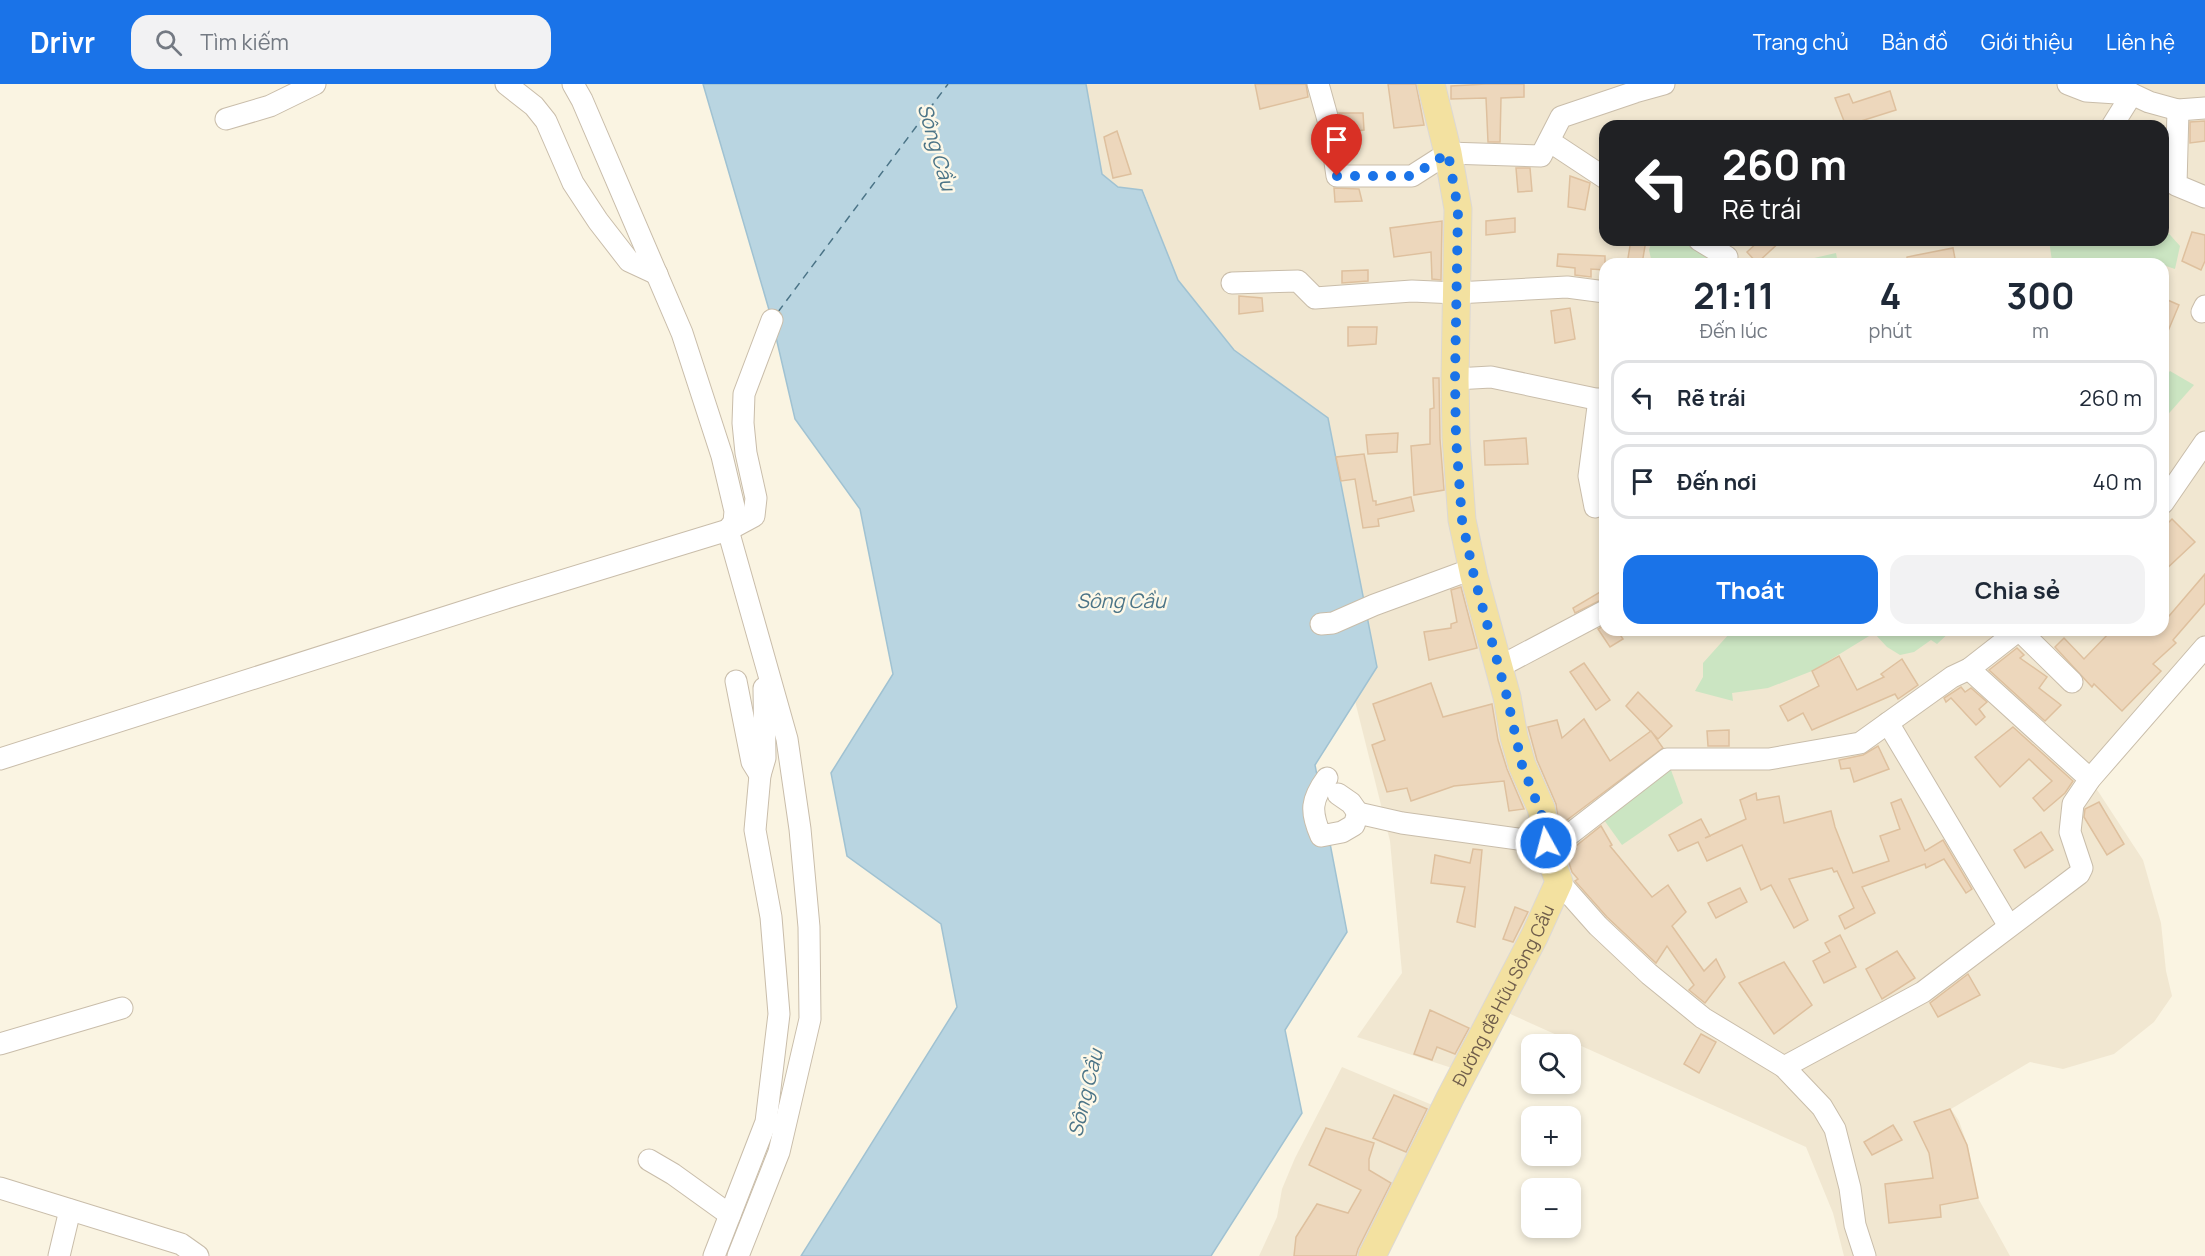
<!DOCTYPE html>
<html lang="vi">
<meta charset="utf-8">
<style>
body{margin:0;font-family:Manrope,sans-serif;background:#f2f2f3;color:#1f2937;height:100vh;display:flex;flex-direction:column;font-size:22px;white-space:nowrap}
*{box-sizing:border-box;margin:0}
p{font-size:20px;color:#747a83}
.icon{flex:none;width:33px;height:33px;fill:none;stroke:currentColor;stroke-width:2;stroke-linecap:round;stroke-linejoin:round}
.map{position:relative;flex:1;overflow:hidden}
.side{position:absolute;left:1599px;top:174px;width:570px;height:378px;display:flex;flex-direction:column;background:#fff;border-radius:18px;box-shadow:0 3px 9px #0003}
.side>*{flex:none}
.top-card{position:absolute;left:1599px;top:36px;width:570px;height:126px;border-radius:18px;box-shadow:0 3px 9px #0003;background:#202124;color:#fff;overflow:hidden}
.controls{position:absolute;left:1521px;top:950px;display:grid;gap:12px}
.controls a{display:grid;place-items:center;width:60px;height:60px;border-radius:12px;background:#fff;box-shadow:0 3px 9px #0003;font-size:30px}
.pin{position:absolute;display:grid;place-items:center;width:51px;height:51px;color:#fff;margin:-62px -26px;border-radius:50% 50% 50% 0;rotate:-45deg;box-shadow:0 0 6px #0007}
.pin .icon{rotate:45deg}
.me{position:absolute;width:66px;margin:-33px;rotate:353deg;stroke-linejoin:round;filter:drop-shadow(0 0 4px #0008)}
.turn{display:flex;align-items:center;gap:21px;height:126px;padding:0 24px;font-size:27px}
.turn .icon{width:78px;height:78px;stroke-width:2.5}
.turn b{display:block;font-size:42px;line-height:51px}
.eta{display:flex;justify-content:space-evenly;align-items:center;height:102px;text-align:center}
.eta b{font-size:36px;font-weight:700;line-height:42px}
.primary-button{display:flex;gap:12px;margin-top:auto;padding:12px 24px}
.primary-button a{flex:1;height:69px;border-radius:18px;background:#1a73e8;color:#fff;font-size:24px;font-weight:700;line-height:69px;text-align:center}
.primary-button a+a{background:#f2f2f3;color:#1f2937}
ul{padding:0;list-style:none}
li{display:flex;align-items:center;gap:18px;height:75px;margin:0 12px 9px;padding:0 12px;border:3px solid #e0e1e3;border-radius:18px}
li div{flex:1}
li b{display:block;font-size:22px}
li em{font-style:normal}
header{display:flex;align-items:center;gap:36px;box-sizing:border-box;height:84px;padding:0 30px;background:#1a73e8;color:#fff}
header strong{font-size:28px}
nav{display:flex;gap:33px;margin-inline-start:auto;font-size:21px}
.search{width:420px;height:54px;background:#f2f2f3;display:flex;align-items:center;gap:15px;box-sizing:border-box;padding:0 21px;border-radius:18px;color:#747a83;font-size:22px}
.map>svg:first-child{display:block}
.residential{fill:#f1e7d1;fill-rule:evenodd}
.green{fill:#cbe5c2}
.water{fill:#b9d5e1;stroke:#a0c2d2;stroke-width:1.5}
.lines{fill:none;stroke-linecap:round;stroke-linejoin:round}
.ferry{stroke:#4b7487;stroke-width:1.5;stroke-dasharray:8 6;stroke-linecap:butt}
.building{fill:#edd7bc;stroke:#dec09e;stroke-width:1.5}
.minor-casing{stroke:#c9bdaa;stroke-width:23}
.major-casing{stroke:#dcd8d4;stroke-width:29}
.minor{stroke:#fff;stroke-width:21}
.major{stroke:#f3e1a0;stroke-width:27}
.route{stroke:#1a73e8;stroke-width:10;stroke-dasharray:0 18}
.labels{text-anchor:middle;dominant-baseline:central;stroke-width:5;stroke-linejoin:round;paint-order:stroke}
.street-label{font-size:18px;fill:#6f5d4b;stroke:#fdf8e8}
.water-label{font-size:20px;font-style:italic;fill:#4b7487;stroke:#fdf8e8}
</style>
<header>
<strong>Drivr</strong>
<div class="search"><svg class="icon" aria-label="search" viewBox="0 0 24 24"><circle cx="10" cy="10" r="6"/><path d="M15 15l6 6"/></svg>Tìm kiếm</div>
<nav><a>Trang chủ</a><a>Bản đồ</a><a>Giới thiệu</a><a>Liên hệ</a></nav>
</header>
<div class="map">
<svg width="2205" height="1172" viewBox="0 0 2205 1172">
<rect width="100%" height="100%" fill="#faf4e2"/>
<!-- residential -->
<path class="residential" d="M1086 0H2205V563L2090 695 2143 776 2161 839 2166 887 2172 912 2154 938 2114 970 2063 985 2030 978 1951 1025 1959 1037 1968 1063 1978 1114 2010 1172H1844L1833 1129 1806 1063 1497 924 1372 1172H1259L1277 1133 1282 1105 1295 1074 1342 983 1437 1023 1455 985 1357 953 1402 889 1390 757 1317 465 1234 266 1178 196 1143 106 1118 103 1102 90ZM1605 42H2163V156H1605ZM1605 180H2163V546H1605Z"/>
<!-- green -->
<g class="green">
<path d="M2163 143 2180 162 2175 185 2154 178V180L1991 179 2020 174 2052 177 2049 156H2163Z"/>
<path d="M1652 156H1699L1738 180H1683L1677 174 1672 180 1652 179 1649 166Z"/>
<path d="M1836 169 1838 180H1788Z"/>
<path d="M2170 287 2194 301 2163 336V295Z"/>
<path d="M1722 546H1952L1937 560 1931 556 1914 568 1900 571 1887 563 1874 549 1812 587 1768 604 1732 609 1733 617 1695 607 1703 593V579L1729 550Z"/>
<path d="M1667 675 1683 719 1622 761 1599 729Z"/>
</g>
<!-- water -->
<path class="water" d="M703 0H1086L1102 90 1118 103 1142 106 1178 196 1234 266 1328 334 1377 583 1315 681 1347 848 1285 946 1302 1029 1211 1172H801L957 923 941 840 847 772 831 689 893 590 860 425 795 335 772 236Z"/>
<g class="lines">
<!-- ferry -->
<path class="ferry" d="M778 228 948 0"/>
</g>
<!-- building -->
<g class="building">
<path d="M1255 0H1306L1308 13 1260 25Z"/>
<path d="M1388 0H1416L1424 41 1394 44Z"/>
<path d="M1486 0H1524V13L1501 14 1500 58H1488L1486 14 1451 15V2Z"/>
<path d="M1890 7 1896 26 1861 37 1863 42H1846L1835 14 1849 10 1853 19Z"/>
<path d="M1339 29H1363L1364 46 1344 48Z"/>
<path d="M2205 37V57L2190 59V38Z"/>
<path d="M1117 47 1131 90 1113 94 1104 53Z"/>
<path d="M1516 84H1530L1532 107 1518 108Z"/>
<path d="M1570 92 1590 99 1585 126 1568 123Z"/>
<path d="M1334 104 1359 105 1362 117 1335 118Z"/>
<path d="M1515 134V148L1486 151V137Z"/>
<path d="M1442 137 1441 196 1432 195 1431 168 1394 173 1390 144Z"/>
<path d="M2192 148 2205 151V177L2201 186 2182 177Z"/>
<path d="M1631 156H1646L1642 180H1627Z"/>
<path d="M1760 156H1782L1757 179 1747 168Z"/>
<path d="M1953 164 1956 180H1907V173Z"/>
<path d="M1558 170 1605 172V186L1591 185V193L1575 191V184L1557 182Z"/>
<path d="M1368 186V197L1342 199V187Z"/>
<path d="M1239 212 1262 214 1263 227 1239 230Z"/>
<path d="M2163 214 2179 221 2163 259Z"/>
<path d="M1570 224 1575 255 1555 259 1551 227Z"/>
<path d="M1348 243H1377L1376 260 1348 262Z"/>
<path d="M1433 294H1439L1440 355 1444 406 1414 411 1411 362 1430 360V325L1434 324Z"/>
<path d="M1398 349 1397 368 1368 370 1366 351Z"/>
<path d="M1526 354 1528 380 1485 381 1484 357Z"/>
<path d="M1364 370 1373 417H1376V421L1411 413 1414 427 1378 435 1379 442 1363 444 1355 395 1341 397 1336 373Z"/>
<path d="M2172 435 2195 458 2163 488V444Z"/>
<path d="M2205 490V519L2173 556 2176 559 2153 580 2161 587 2122 627 2094 600 2092 603 2055 563 2064 554 2084 575 2112 546H2163V539Z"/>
<path d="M1461 503 1477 564 1429 576 1424 548 1451 544V540L1457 538 1451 506Z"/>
<path d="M1600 508 1603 515 1575 529 1573 524Z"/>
<path d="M1605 541V546H1617L1623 555 1610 563 1598 545Z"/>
<path d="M2017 564 2024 571 2020 574 2047 593 2039 604 2061 621 2045 637 1989 586Z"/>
<path d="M1839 572 1857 606 1884 593 1881 590 1902 575 1918 601 1898 615 1895 610 1812 646 1803 629 1788 637 1780 622 1819 602 1812 587Z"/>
<path d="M1584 579 1610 616 1596 626 1570 588Z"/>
<path d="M1431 599 1443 633 1492 620 1498 656 1507 685 1524 725 1509 727 1504 697 1454 702 1411 717 1407 704 1387 708 1372 661 1385 656 1373 620Z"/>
<path d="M1961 603 1965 608 1971 604 1987 618 1979 625 1985 633 1976 641 1951 614 1946 618 1944 614Z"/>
<path d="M1638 608 1672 642 1658 655 1626 622Z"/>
<path d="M1584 635 1610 677 1651 647 1663 664 1559 742 1556 720 1537 676 1528 643 1557 636 1562 654Z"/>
<path d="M2013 643 2073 697 2065 709 2044 727 2033 714 2052 697 2029 675 2000 703 1975 673Z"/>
<path d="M1729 646V662H1708L1707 647Z"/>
<path d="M1878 662 1889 685 1854 698 1850 684 1841 685 1839 676 1863 671Z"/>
<path d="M1756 709 1757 716 1779 712 1784 739 1831 727 1835 743 1853 789 1889 777 1880 752 1900 745 1891 719 1901 715 1925 767 1943 756 1972 805 1966 809 1944 775 1926 784 1925 780 1862 803 1875 829 1845 845 1839 832 1854 824 1837 787 1834 788 1832 784 1789 795 1808 836 1794 844 1771 801 1761 806 1742 761 1707 777 1698 758 1678 767 1669 751 1701 735 1710 752 1705 754 1746 735 1740 716Z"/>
<path d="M2099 718 2124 760 2107 771 2084 733 2085 725Z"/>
<path d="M1601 742 1612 761 1610 762 1652 813 1668 801 1686 828 1672 842 1704 887 1716 875 1725 893 1705 919 1689 906 1694 901 1667 862 1656 879 1607 833 1575 797 1578 795 1572 788 1566 770Z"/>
<path d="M2041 748 2053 766 2025 784 2014 766Z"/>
<path d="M1473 765 1482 766 1475 843 1457 838 1465 803 1431 799 1435 771 1470 779Z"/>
<path d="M1740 804 1747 818 1716 834 1708 819Z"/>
<path d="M1515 823 1528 828 1513 858 1503 855Z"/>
<path d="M1840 851 1856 883 1824 899 1813 877 1830 868 1825 859Z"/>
<path d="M1897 867 1915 894 1882 915 1866 885Z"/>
<path d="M1784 878 1812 921 1774 950 1739 899Z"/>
<path d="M1968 890 1980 911 1938 933 1930 919Z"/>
<path d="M1430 926 1469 944 1455 970 1437 963 1432 976 1414 970Z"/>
<path d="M1701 950 1716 958 1699 989 1684 980Z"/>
<path d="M1394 1011 1427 1025 1406 1068 1373 1054Z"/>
<path d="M1950 1025 1967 1061 1978 1114 1940 1121 1941 1133 1889 1139 1885 1100 1933 1094 1929 1069 1914 1038Z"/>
<path d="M1893 1041 1902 1056 1872 1071 1864 1058Z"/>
<path d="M1326 1044 1374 1059 1369 1075V1086L1391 1099 1358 1165 1356 1172H1294L1296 1153 1317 1120 1348 1129 1361 1106 1309 1081Z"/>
</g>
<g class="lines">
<defs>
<g id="minor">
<path d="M506 0 534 22 546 37 573 99 598 137 629 177 657 190"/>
<path d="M573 0 582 16 682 249 722 372 735 427 734 438 728 446"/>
<path d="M1318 0 1330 43 1337 92H1412L1448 69 1541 72 1561 33 1635 8 1664 0"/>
<path d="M2068 0 2086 7 2132 10 2149 18 2178 26 2205 24"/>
<path d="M2178 26 2176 101 2205 113"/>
<path d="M226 35 270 22 315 0"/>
<path d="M2112 42 2132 10"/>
<path d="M1549 57 1605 94"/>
<path d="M1699 156 1727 173"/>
<path d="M1232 199 1298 197 1315 214 1412 207 1456 209 1567 203 1605 208"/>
<path d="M2202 228 2205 222"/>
<path d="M1455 295 1491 293 1605 317"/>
<path d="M2163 419 2205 358"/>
<path d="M1595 423 1589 392 1599 315"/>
<path d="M728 446 787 655 800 745 809 843 810 935 779 1068 738 1172"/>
<path d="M1321 540 1333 539 1374 521 1472 485"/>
<path d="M2019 546 2072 598"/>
<path d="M1499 583 1605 527"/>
<path d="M1969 585 2090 695"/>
<path d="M736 597 752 678 760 691"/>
<path d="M1888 639 2009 842"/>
<path d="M0 675 509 513 728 446 754 432 756 414 746 369 743 339 744 310 772 236"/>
<path d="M1327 694C1311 716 1310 727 1321 752L1342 748 1354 741 1358 729 1402 739 1546 759"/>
<path d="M1338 710 1351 719 1358 729"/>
<path d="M1548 767 1667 675H1769L1860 659 1952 593 1969 585 2019 546"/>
<path d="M1559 798 1598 842 1649 890 1703 934 1784 983 1822 1023 1835 1045 1850 1104 1855 1141 1865 1172"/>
<path d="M0 960 122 924"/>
<path d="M1784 983 1923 908 2079 790 2082 784 2070 748 2073 720 2090 695 2205 563"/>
<path d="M649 1076 673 1090 730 1131"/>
<path d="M0 1104 181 1160 198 1172"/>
<path d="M59 1172 70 1126"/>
<path d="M714 1172 766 1038 779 930 771 833 755 746 760 691 765 674 764 604"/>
</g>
<g id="major">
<path id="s1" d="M1372 1172 1450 1014 1535 851 1559 798 1548 767 1543 747 1544 737 1541 724 1522 681 1514 653 1507 613 1474 492 1462 436 1456 354 1455 295 1458 125 1448 69 1431 0"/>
</g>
</defs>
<!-- minor casing -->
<use href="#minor" class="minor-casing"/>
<!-- major casing -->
<use href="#major" class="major-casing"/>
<!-- minor -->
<use href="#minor" class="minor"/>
<!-- major -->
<use href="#major" class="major"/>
</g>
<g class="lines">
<!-- route -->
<path class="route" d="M1337 92H1412L1448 69 1458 125 1455 295 1456 354 1462 436 1474 492 1507 613 1522 681 1544 737 1543 747 1546 759"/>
</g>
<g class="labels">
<!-- street labels -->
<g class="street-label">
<text stroke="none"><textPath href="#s1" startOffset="292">Đường đê Hữu Sông Cầu</textPath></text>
</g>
<!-- water labels -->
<g class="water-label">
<text transform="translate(937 63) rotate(74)">Sông Cầu</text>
<text x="1121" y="516">Sông Cầu</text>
<text transform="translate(1085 1009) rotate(-76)">Sông Cầu</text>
</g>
</g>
</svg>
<div class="controls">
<a><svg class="icon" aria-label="search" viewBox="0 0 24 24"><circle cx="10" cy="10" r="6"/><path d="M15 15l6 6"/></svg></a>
<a>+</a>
<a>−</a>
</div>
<div class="pin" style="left:1337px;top:92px;background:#d93025"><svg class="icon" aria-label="arrive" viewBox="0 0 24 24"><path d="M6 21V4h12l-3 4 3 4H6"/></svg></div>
<svg class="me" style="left:1546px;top:759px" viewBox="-20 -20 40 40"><circle r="17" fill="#1a73e8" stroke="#fff" stroke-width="3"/><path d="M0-11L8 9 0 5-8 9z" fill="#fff"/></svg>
<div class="top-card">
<div class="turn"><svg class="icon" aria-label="left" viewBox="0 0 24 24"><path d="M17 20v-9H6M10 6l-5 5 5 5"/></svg><div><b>260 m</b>Rẽ trái</div></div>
</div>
<section class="side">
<div class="eta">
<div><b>21:11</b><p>Đến lúc</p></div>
<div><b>4</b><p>phút</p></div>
<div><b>300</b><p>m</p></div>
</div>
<ul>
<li><svg class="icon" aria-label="left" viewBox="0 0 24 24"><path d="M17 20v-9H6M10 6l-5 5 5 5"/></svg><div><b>Rẽ trái</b></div><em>260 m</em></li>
<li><svg class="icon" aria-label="arrive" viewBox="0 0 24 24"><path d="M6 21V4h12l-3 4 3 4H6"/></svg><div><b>Đến nơi</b></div><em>40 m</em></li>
</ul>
<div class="primary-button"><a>Thoát</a><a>Chia sẻ</a></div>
</section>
</div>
